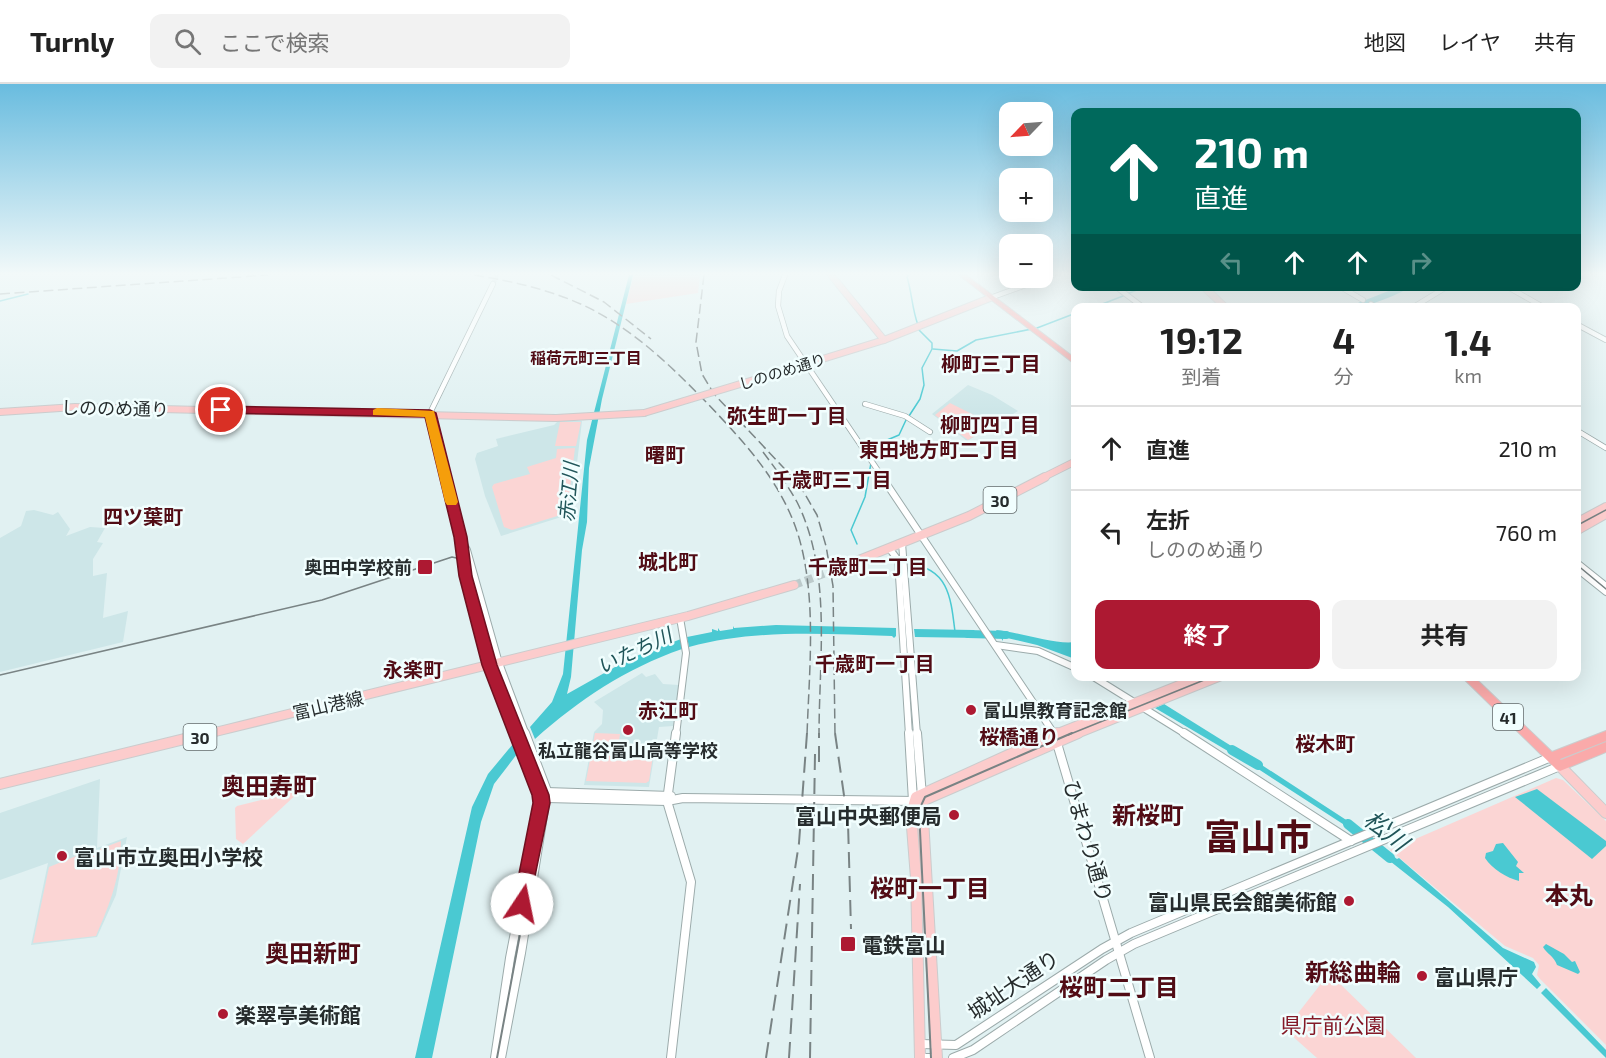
<!DOCTYPE html>
<html lang="ja">
<meta charset="utf-8">
<style>
body{margin:0;font-family:"Exo 2","Noto Sans JP",sans-serif;background:#f2f2f2;color:#222;height:100vh;display:flex;flex-direction:column;font-size:22px;white-space:nowrap}
*{box-sizing:border-box;margin:0}
p{font-size:20px;color:#767676}
.icon{flex:none;width:33px;height:33px;fill:none;stroke:currentColor;stroke-width:2;stroke-linecap:round;stroke-linejoin:round}
.map{position:relative;flex:1;overflow:hidden}
.sheet{position:absolute;left:1071px;top:219px;width:510px;height:378px;display:flex;flex-direction:column;background:#fff;border-radius:12px;box-shadow:0 6px 24px #0002}
.sheet>*{flex:none}
.hud{position:absolute;left:1071px;top:24px;width:510px;height:183px;border-radius:12px;box-shadow:0 6px 24px #0002;background:#00695c;color:#fff;overflow:hidden}
.needle{width:39px;rotate:245deg}
.controls{position:absolute;left:999px;top:18px;display:grid;gap:12px}
.controls a{display:grid;place-items:center;width:54px;height:54px;border-radius:12px;background:#fff;box-shadow:0 6px 24px #0002;font-size:30px}
.pin{position:absolute;display:grid;place-items:center;width:51px;height:51px;color:#fff;margin:-26px;border:3px solid #fff;border-radius:50%;box-shadow:0 2px 6px #0007}
.me{position:absolute;width:66px;margin:-33px;rotate:11deg;stroke-linejoin:round;filter:drop-shadow(0 0 4px #0008)}
.turn{display:flex;align-items:center;gap:21px;height:126px;padding:0 24px;font-size:27px}
.turn .icon{width:78px;height:78px;stroke-width:2.5}
.turn b{display:block;font-size:42px;line-height:51px}
.lanes{display:flex;align-items:center;height:57px;padding:0 24px;background:#0003;justify-content:center;gap:30px;direction:ltr}
.lanes .off{opacity:.35}
.eta{display:flex;justify-content:space-evenly;align-items:center;height:102px;text-align:center}
.eta b{font-size:36px;font-weight:700;line-height:42px}
.primary-button{display:flex;gap:12px;margin-top:auto;padding:12px 24px}
.primary-button a{flex:1;height:69px;border-radius:12px;background:#ad1932;color:#fff;font-size:24px;font-weight:700;line-height:69px;text-align:center}
.primary-button a+a{background:#f2f2f2;color:#222}
ul{padding:0;list-style:none}
li{display:flex;align-items:center;gap:18px;height:84px;padding:0 24px;border-top:2px solid #e0e0e0}
li div{flex:1}
li b{display:block;font-size:22px}
li em{font-style:normal}
header{display:flex;align-items:center;gap:36px;box-sizing:border-box;height:84px;padding:0 30px;background:#fff;border-bottom:2px solid #e0e0e0}
header strong{font-size:28px}
nav{display:flex;gap:33px;margin-inline-start:auto;font-size:21px}
.search{width:420px;height:54px;background:#f2f2f2;display:flex;align-items:center;gap:15px;box-sizing:border-box;padding:0 21px;border-radius:12px;color:#767676;font-size:22px}
.map>svg:first-child{display:block}
.built{fill:#cde6e8}
.green{fill:#fbd5d4}
.water{fill:#4ac9d2}
.lines{fill:none;stroke-linecap:round;stroke-linejoin:round}
.stream{stroke:#4ac9d2;stroke-width:1.5}
.river-far2{stroke:#4ac9d2;stroke-width:6}
.river-far1{stroke:#4ac9d2;stroke-width:8}
.river{stroke:#4ac9d2;stroke-width:10}
.minor-tunnel{stroke:#bccacb;stroke-width:4.5;stroke-dasharray:4.5 2;stroke-linecap:butt}
.major-tunnel{stroke:#bccacb;stroke-width:8;stroke-dasharray:8 4;stroke-linecap:butt}
.minor-far2-casing{stroke:#9cabab;stroke-width:6}
.minor-far1-casing{stroke:#9cabab;stroke-width:8}
.minor-casing{stroke:#9cabab;stroke-width:10}
.major-far2-casing{stroke:#cbcccd;stroke-width:8}
.major-far1-casing{stroke:#cbcccd;stroke-width:10}
.major-casing{stroke:#cbcccd;stroke-width:12}
.highway-casing{stroke:#cbcccd;stroke-width:2}
.minor-far2{stroke:#fff;stroke-width:4.5}
.minor-far1{stroke:#fff;stroke-width:6}
.minor{stroke:#fff;stroke-width:8}
.major-far2{stroke:#fccccc;stroke-width:6}
.major-far1{stroke:#fccccc;stroke-width:8}
.major{stroke:#fccccc;stroke-width:10}
.highway{fill:#faaaaa;fill-rule:evenodd}
.tram-far1{stroke:#798384;stroke-width:1.5}
.tram{stroke:#798384;stroke-width:2}
.rail-far1{stroke:#798384;stroke-width:1.5;stroke-dasharray:10 4.5;stroke-linecap:butt}
.rail{stroke:#798384;stroke-width:2;stroke-dasharray:16 8;stroke-linecap:butt}
.major-bridge-casing{stroke:#cbcccd;stroke-width:8;stroke-linecap:butt}
.major-bridge{stroke:#fccccc;stroke-width:6}
.route{fill:#ad1932;stroke:#701020;stroke-width:1.5}
.slow{fill:#f59e0b}
.poi-dot{fill:#ad1932;stroke:#f1fefe;stroke-width:2}
.labels{text-anchor:middle;dominant-baseline:central;stroke-width:5;stroke-linejoin:round;paint-order:stroke}
.far-street-label{font-size:15px;fill:#262c2d;stroke:#f1fefe}
.far-neighbourhood-label{font-size:16px;font-weight:bold;fill:#510c15;stroke:#f1fefe}
.shield{fill:#f1fefe;stroke:#636b6c;stroke-width:1.5}
.shield-label{font-size:16px;font-weight:bold;fill:#262c2d}
.street-label{font-size:18px;fill:#262c2d;stroke:#f1fefe}
.poi-label{font-size:18px;font-weight:bold;fill:#262c2d;stroke:#f1fefe;text-anchor:end}
.neighbourhood-label{font-size:20px;font-weight:bold;fill:#510c15;stroke:#f1fefe}
.water-label{font-size:20px;font-style:italic;fill:#205559;stroke:#f1fefe}
.near-poi-label{font-size:21px;font-weight:bold;fill:#262c2d;stroke:#f1fefe;text-anchor:start}
.near-street-label{font-size:21px;fill:#262c2d;stroke:#f1fefe}
.near-park-label{font-size:21px;fill:#841927;stroke:#f1fefe}
.near-neighbourhood-label{font-size:24px;font-weight:bold;fill:#510c15;stroke:#f1fefe}
.near-water-label{font-size:24px;font-style:italic;fill:#205559;stroke:#f1fefe}
.near-town-label{font-size:36px;font-weight:bold;fill:#510c15;stroke:#f1fefe}
</style>
<header>
<strong>Turnly</strong>
<div class="search"><svg class="icon" aria-label="search" viewBox="0 0 24 24"><circle cx="10" cy="10" r="6"/><path d="M15 15l6 6"/></svg>ここで検索</div>
<nav><a>地図</a><a>レイヤ</a><a>共有</a></nav>
</header>
<div class="map">
<svg width="1606" height="974" viewBox="0 0 1606 974">
<rect width="100%" height="100%" fill="#e1f1f2"/>
<!-- built -->
<g class="built">
<path d="M968 301 992 311 1018 327 967 357 932 330Z"/>
<path d="M559 336 582 337 571 430 501 452 485 412 475 375 477 369 498 362 496 355 554 341Z"/>
<path d="M34 426 53 431 58 428 70 445 66 452 90 443 105 444 97 458 103 459 93 475V492L107 489 103 534 128 527 123 558 0 588V454L21 442 26 427Z"/>
<path d="M642 589 646 593 655 590 663 600 679 601 673 642 659 643 649 703 584 701 594 648 602 640 603 626 594 618Z"/>
<path d="M100 695 97 764 127 753 116 811 97 853 31 861 48 779 0 796V729Z"/>
</g>
<!-- green -->
<g class="green">
<path d="M634 191H700L698 209 626 220Z"/>
<path d="M950 319 994 341 968 356 935 331Z"/>
<path d="M560 338H581L576 362H555Z"/>
<path d="M575 364 567 429 512 446 504 443 492 403 494 400 530 390 527 383 556 374 557 365Z"/>
<path d="M595 649 620 650 617 671 653 672 649 697 646 699 586 697Z"/>
<path d="M1556 694 1563 696 1606 737V961L1540 895 1537 891 1539 881 1533 874 1505 862 1390 766Z"/>
<path d="M301 706 243 760 236 755 235 724 237 722Z"/>
<path d="M121 757C120 794 111 817 96 852L33 859 49 783 91 766V768L99 766V779L100 765Z"/>
<path d="M1327 892 1333 893 1416 974H1317L1290 950 1288 942Z"/>
</g>
<!-- water -->
<g class="water">
<path d="M629 191H633L602 315 589 384 587 438 582 466 571 593 567 610 631 574 681 555 682 565C625 585 580 615 535 655L530 643 552 618 563 590 587 356Z"/>
<path d="M776 541 896 544V552L894 554 892 552C823 550 756 545 689 563L687 553 712 548V545L718 547V544L720 547 733 545V542L734 544Z"/>
<path d="M914 545 974 546 979 554 915 553Z"/>
<path d="M996 546C1020 548 1055 561 1075 558V566L1073 567 1075 568V575L1037 561 1007 554H1003V557Z"/>
<path d="M1164 620 1241 668 1238 673 1155 624Z"/>
<path d="M513 660 517 670 494 700 481 738 432 974H415L472 723 488 690Z"/>
<path d="M1251 674 1357 743 1352 746 1346 742 1249 679Z"/>
<path d="M1537 705 1606 757V762L1592 775 1515 713Z"/>
<path d="M1503 759 1518 778 1516 782 1524 789H1519V797C1507 794 1492 785 1485 774L1486 769 1493 767 1496 760Z"/>
<path d="M1386 767 1397 775 1399 774 1503 864 1534 878 1536 883 1532 890 1541 901 1537 905 1448 823 1381 770Z"/>
<path d="M1546 860 1564 870 1572 878 1575 877 1580 888 1578 890 1557 881C1554 872 1547 870 1543 863Z"/>
<path d="M1546 904 1606 966V974L1541 909Z"/>
</g>
<g class="lines">
<!-- stream -->
<g class="stream">
<path d="M909 191 907 193C912 209 912 225 918 241"/>
<path d="M1127 210 1146 202"/>
<path d="M0 217 28 210"/>
<path d="M1092 224 1123 212"/>
<path d="M933 265 957 267 976 256 1037 244 1076 229"/>
<path d="M909 332 920 315 924 301 922 284 932 265V259L918 245"/>
<path d="M873 374 880 359 899 351 906 336"/>
<path d="M857 460 851 446 865 413 871 379"/>
<path d="M909 480C949 484 951 515 955 548"/>
</g>
<!-- river-far2 -->
<path class="river-far2" d="M1354 224C1365 218 1400 208 1405 202"/>
<!-- river-far1 -->
<path class="river-far1" d="M968 550 1006 551"/>
<!-- river -->
<g class="river">
<path d="M1232 666 1258 681"/>
<path d="M1348 740 1390 774"/>
</g>
<!-- minor-tunnel -->
<path class="minor-tunnel" d="M493 200 497 191"/>
<!-- major-tunnel -->
<path class="major-tunnel" d="M794 501 839 484"/>
<defs>
<g id="minor-far2">
<path d="M785 191 779 207 778 222 787 252 883 394"/>
<path d="M1015 194 1025 201"/>
<path d="M1115 202 1144 224"/>
<path d="M1339 202 1363 216"/>
<path d="M1506 202 1545 224"/>
<path d="M990 214 1053 191"/>
<path d="M1371 220 1377 224"/>
<path d="M1412 224 1448 202"/>
<path d="M1576 240 1606 256"/>
<path d="M865 320 905 332 930 348"/>
<path d="M1576 346 1606 364"/>
<path d="M446 394 430 329 493 200"/>
</g>
<g id="minor-far1">
<path d="M445 393 460 453 465 492 490 581 516 651"/>
<path d="M882 393 1055 651"/>
<path d="M461 454 467 466 499 579 526 651"/>
<path d="M902 459 917 651"/>
<path d="M889 464 898 476 909 651"/>
<path d="M1576 478 1606 502"/>
<path d="M1576 484 1606 508"/>
<path d="M996 561 1038 567 1076 584"/>
<path d="M1092 592 1187 651"/>
<path d="M676 651 686 569 680 534"/>
</g>
<g id="minor">
<path d="M909 649 913 717"/>
<path d="M917 649 922 712"/>
<path d="M1054 649 1150 974"/>
<path d="M1184 649 1351 757"/>
<path d="M546 708 671 712"/>
<path d="M540 711 547 714 667 717 683 714 917 717"/>
<path d="M921 960 956 961 1102 865 1131 849 1551 673"/>
<path d="M495 974 510 874 541 715 516 649"/>
<path d="M501 974 521 869 547 707 525 649"/>
<path d="M671 974 691 798 667 717 676 649"/>
<path d="M921 974H931"/>
<path d="M953 974 973 966 1106 876 1134 860 1560 682"/>
</g>
<g id="major-far2">
<path d="M831 191 884 256"/>
<path d="M1203 202 1226 224"/>
<path d="M790 285 884 256 990 214"/>
<path d="M0 328 75 323 556 334 644 329"/>
<path d="M1042 394 1076 377"/>
</g>
<g id="major-far1">
<path d="M1576 439 1606 423"/>
<path d="M1576 447 1606 430"/>
<path d="M839 484 969 432 1045 393"/>
<path d="M203 651 688 532 794 501"/>
<path d="M1053 651 1202 592"/>
<path d="M1074 651 1221 592"/>
</g>
<g id="major">
<path d="M1560 682 1606 729"/>
<path d="M0 700 209 649"/>
<path d="M920 973 916 794 911 730 916 713 1057 649"/>
<path d="M937 974 922 717 1078 649"/>
</g>
<g id="highway">
<path d="M959 191H966L1076 275V281Z"/>
<path d="M1461 592H1473L1552 668 1606 647V657L1560 675 1561 676 1606 658V668L1560 687 1556 685Z"/>
</g>
</defs>
<!-- minor-far2 casing -->
<use href="#minor-far2" class="minor-far2-casing"/>
<!-- minor-far1 casing -->
<use href="#minor-far1" class="minor-far1-casing"/>
<!-- minor casing -->
<use href="#minor" class="minor-casing"/>
<!-- major-far2 casing -->
<use href="#major-far2" class="major-far2-casing"/>
<!-- major-far1 casing -->
<use href="#major-far1" class="major-far1-casing"/>
<!-- major casing -->
<use href="#major" class="major-casing"/>
<!-- highway casing -->
<use href="#highway" class="highway-casing"/>
<!-- minor-far2 -->
<use href="#minor-far2" class="minor-far2"/>
<!-- minor-far1 -->
<use href="#minor-far1" class="minor-far1"/>
<!-- minor -->
<use href="#minor" class="minor"/>
<!-- major-far2 -->
<use href="#major-far2" class="major-far2"/>
<!-- major-far1 -->
<use href="#major-far1" class="major-far1"/>
<!-- major -->
<use href="#major" class="major"/>
<!-- highway -->
<use href="#highway" class="highway"/>
<!-- tram-far1 -->
<g class="tram-far1">
<path d="M1576 442 1606 426"/>
<path d="M1576 480 1606 505"/>
<path d="M0 591 322 516 452 473 465 476 496 584 522 651"/>
<path d="M1068 651 1214 592"/>
</g>
<!-- tram -->
<g class="tram">
<path d="M497 974 545 716 521 649"/>
<path d="M931 974 919 726 925 713 1072 649"/>
</g>
<!-- rail-far1 -->
<g class="rail-far1">
<path d="M474 191C516 198 557 207 595 227 638 250 673 284 707 319 748 362 788 405 802 465 816 525 809 590 807 651"/>
<path d="M551 191 604 218 651 255"/>
<path d="M704 191 696 258 702 290 714 310 799 400 817 431 826 462 833 502 835 651"/>
<path d="M0 210 268 191"/>
<path d="M763 368C775 384 787 400 797 418 832 488 819 575 819 651"/>
</g>
<!-- rail -->
<g class="rail">
<path d="M835 649 848 739 851 845"/>
<path d="M819 678V649"/>
<path d="M766 974 799 759 807 649"/>
<path d="M789 974 800 800"/>
<path d="M810 974 815 670"/>
</g>
<defs>
<path id="major-bridge" d="M644 329 790 285"/>
</defs>
<!-- major-bridge casing -->
<use href="#major-bridge" class="major-bridge-casing"/>
<!-- major-bridge -->
<use href="#major-bridge" class="major-bridge"/>
</g>
<!-- sky -->
<linearGradient id="sky" x2="0" y2="1"><stop stop-color="#69bcdf"/><stop offset="0.58" stop-color="#f2f9f9"/><stop offset="1" stop-color="#f2f9f9" stop-opacity="0"/></linearGradient>
<rect width="1606" height="327" fill="url(#sky)"/>
<!-- route -->
<path class="route" d="M221 322 430 326 436 329 467 453 472 492 497 581 549 711 550 719 528 826 522 829 516 826 513 820 533 719 532 711 482 581 459 492 454 453 425 333 217 329V323Z"/>
<!-- slow -->
<path class="slow" d="M377 324 434 327 458 418 456 421H447L445 418 425 333 373 331V326Z"/>
<!-- markers -->
<g class="poi-dot">
<rect x="417" y="475" width="16" height="16" rx="3"/>
<circle cx="971" cy="626" r="6"/>
<circle cx="628" cy="646" r="6"/>
<circle cx="954" cy="731" r="6"/>
<circle cx="62" cy="772" r="6"/>
<circle cx="1349" cy="817" r="6"/>
<rect x="840" y="852" width="16" height="16" rx="3"/>
<circle cx="1422" cy="892" r="6"/>
<circle cx="223" cy="930" r="6"/>
</g>
<g class="labels">
<!-- far-street labels -->
<g class="far-street-label">
<text transform="translate(782 287) rotate(-17)">しののめ通り</text>
</g>
<!-- far-neighbourhood labels -->
<g class="far-neighbourhood-label">
<text x="586" y="273">稲荷元町三丁目</text>
</g>
<!-- shield labels -->
<g class="shield">
<rect x="983.5" y="403" width="33" height="26" rx="4.5"/>
<rect x="1493" y="620" width="30" height="26" rx="4.5"/>
<rect x="183.5" y="640" width="33" height="26" rx="4.5"/>
</g>
<g class="shield-label">
<text x="1000" y="416">30</text>
<text x="1508" y="633">41</text>
<text x="200" y="653">30</text>
</g>
<!-- street labels -->
<g class="street-label">
<text transform="translate(115 324) rotate(1)">しののめ通り</text>
<text transform="translate(328 621) rotate(-13)">富山港線</text>
</g>
<!-- poi labels -->
<g class="poi-label">
<text x="412" y="483">奥田中学校前</text>
<text x="983" y="626" text-anchor="start">富山県教育記念館</text>
<text x="628" y="666" text-anchor="middle">私立龍谷富山高等学校</text>
</g>
<!-- neighbourhood labels -->
<g class="neighbourhood-label">
<text x="991" y="279">柳町三丁目</text>
<text x="787" y="331">弥生町一丁目</text>
<text x="990" y="340">柳町四丁目</text>
<text x="939" y="365">東田地方町二丁目</text>
<text x="665" y="370">曙町</text>
<text x="832" y="395">千歳町三丁目</text>
<text x="143" y="432">四ツ葉町</text>
<text x="668" y="477">城北町</text>
<text x="868" y="482">千歳町二丁目</text>
<text x="875" y="579">千歳町一丁目</text>
<text x="413" y="585">永楽町</text>
<text x="668" y="626">赤江町</text>
<text x="1019" y="652">桜橋通り</text>
<text x="1325" y="659">桜木町</text>
</g>
<!-- water labels -->
<g class="water-label">
<text transform="translate(568 408) rotate(-85)">赤江川</text>
<text transform="translate(634 566) rotate(-25)">いたち川</text>
</g>
<!-- near-poi labels -->
<g class="near-poi-label">
<text x="942" y="731" text-anchor="end">富山中央郵便局</text>
<text x="74" y="772">富山市立奥田小学校</text>
<text x="1337" y="817" text-anchor="end">富山県民会館美術館</text>
<text x="862" y="860">電鉄富山</text>
<text x="1434" y="892">富山県庁</text>
<text x="235" y="930">楽翠亭美術館</text>
</g>
<!-- near-street labels -->
<g class="near-street-label">
<text transform="translate(1089 757) rotate(74)">ひまわり通り</text>
<text transform="translate(1013 900) rotate(-34)">城址大通り</text>
</g>
<!-- near-park labels -->
<g class="near-park-label">
<text x="1333" y="940">県庁前公園</text>
</g>
<!-- near-neighbourhood labels -->
<g class="near-neighbourhood-label">
<text x="269" y="701">奥田寿町</text>
<text x="1148" y="730">新桜町</text>
<text x="930" y="803">桜町一丁目</text>
<text x="1569" y="810">本丸</text>
<text x="313" y="868">奥田新町</text>
<text x="1353" y="887">新総曲輪</text>
<text x="1119" y="902">桜町二丁目</text>
</g>
<!-- near-water labels -->
<g class="near-water-label">
<text transform="translate(1387 746) rotate(39)">松川</text>
</g>
<!-- near-town labels -->
<g class="near-town-label">
<text x="1258" y="751">富山市</text>
</g>
</g>
</svg>
<div class="controls">
<a><svg class="needle" viewBox="-14 -14 28 28"><path d="M0-13l5 13h-10z" fill="#e53935"/><path d="M0 13l5-13h-10z" fill="#767676"/></svg></a>
<a>+</a>
<a>−</a>
</div>
<div class="pin" style="left:221px;top:326px;background:#d93025"><svg class="icon" aria-label="arrive" viewBox="0 0 24 24"><path d="M6 21V4h12l-3 4 3 4H6"/></svg></div>
<svg class="me" style="left:522px;top:820px" viewBox="-20 -20 40 40"><circle r="19" fill="#fff"/><path d="M0-13L10 11 0 6-10 11z" fill="#ad1932"/></svg>
<div class="hud">
<div class="turn"><svg class="icon" aria-label="ahead" viewBox="0 0 24 24"><path d="M12 20V5M6 11l6-6 6 6"/></svg><div><b>210 m</b>直進</div></div>
<div class="lanes"><svg class="icon off" aria-label="left" viewBox="0 0 24 24"><path d="M17 20v-9H6M10 6l-5 5 5 5"/></svg><svg class="icon" aria-label="ahead" viewBox="0 0 24 24"><path d="M12 20V5M6 11l6-6 6 6"/></svg><svg class="icon" aria-label="ahead" viewBox="0 0 24 24"><path d="M12 20V5M6 11l6-6 6 6"/></svg><svg class="icon off" aria-label="right" viewBox="0 0 24 24"><path d="M7 20v-9h11M14 6l5 5-5 5"/></svg></div>
</div>
<section class="sheet">
<div class="eta">
<div><b>19:12</b><p>到着</p></div>
<div><b>4</b><p>分</p></div>
<div><b>1.4</b><p>km</p></div>
</div>
<ul>
<li><svg class="icon" aria-label="ahead" viewBox="0 0 24 24"><path d="M12 20V5M6 11l6-6 6 6"/></svg><div><b>直進</b></div><em>210 m</em></li>
<li><svg class="icon" aria-label="left" viewBox="0 0 24 24"><path d="M17 20v-9H6M10 6l-5 5 5 5"/></svg><div><b>左折</b><p>しののめ通り</p></div><em>760 m</em></li>
</ul>
<div class="primary-button"><a>終了</a><a>共有</a></div>
</section>
</div>
